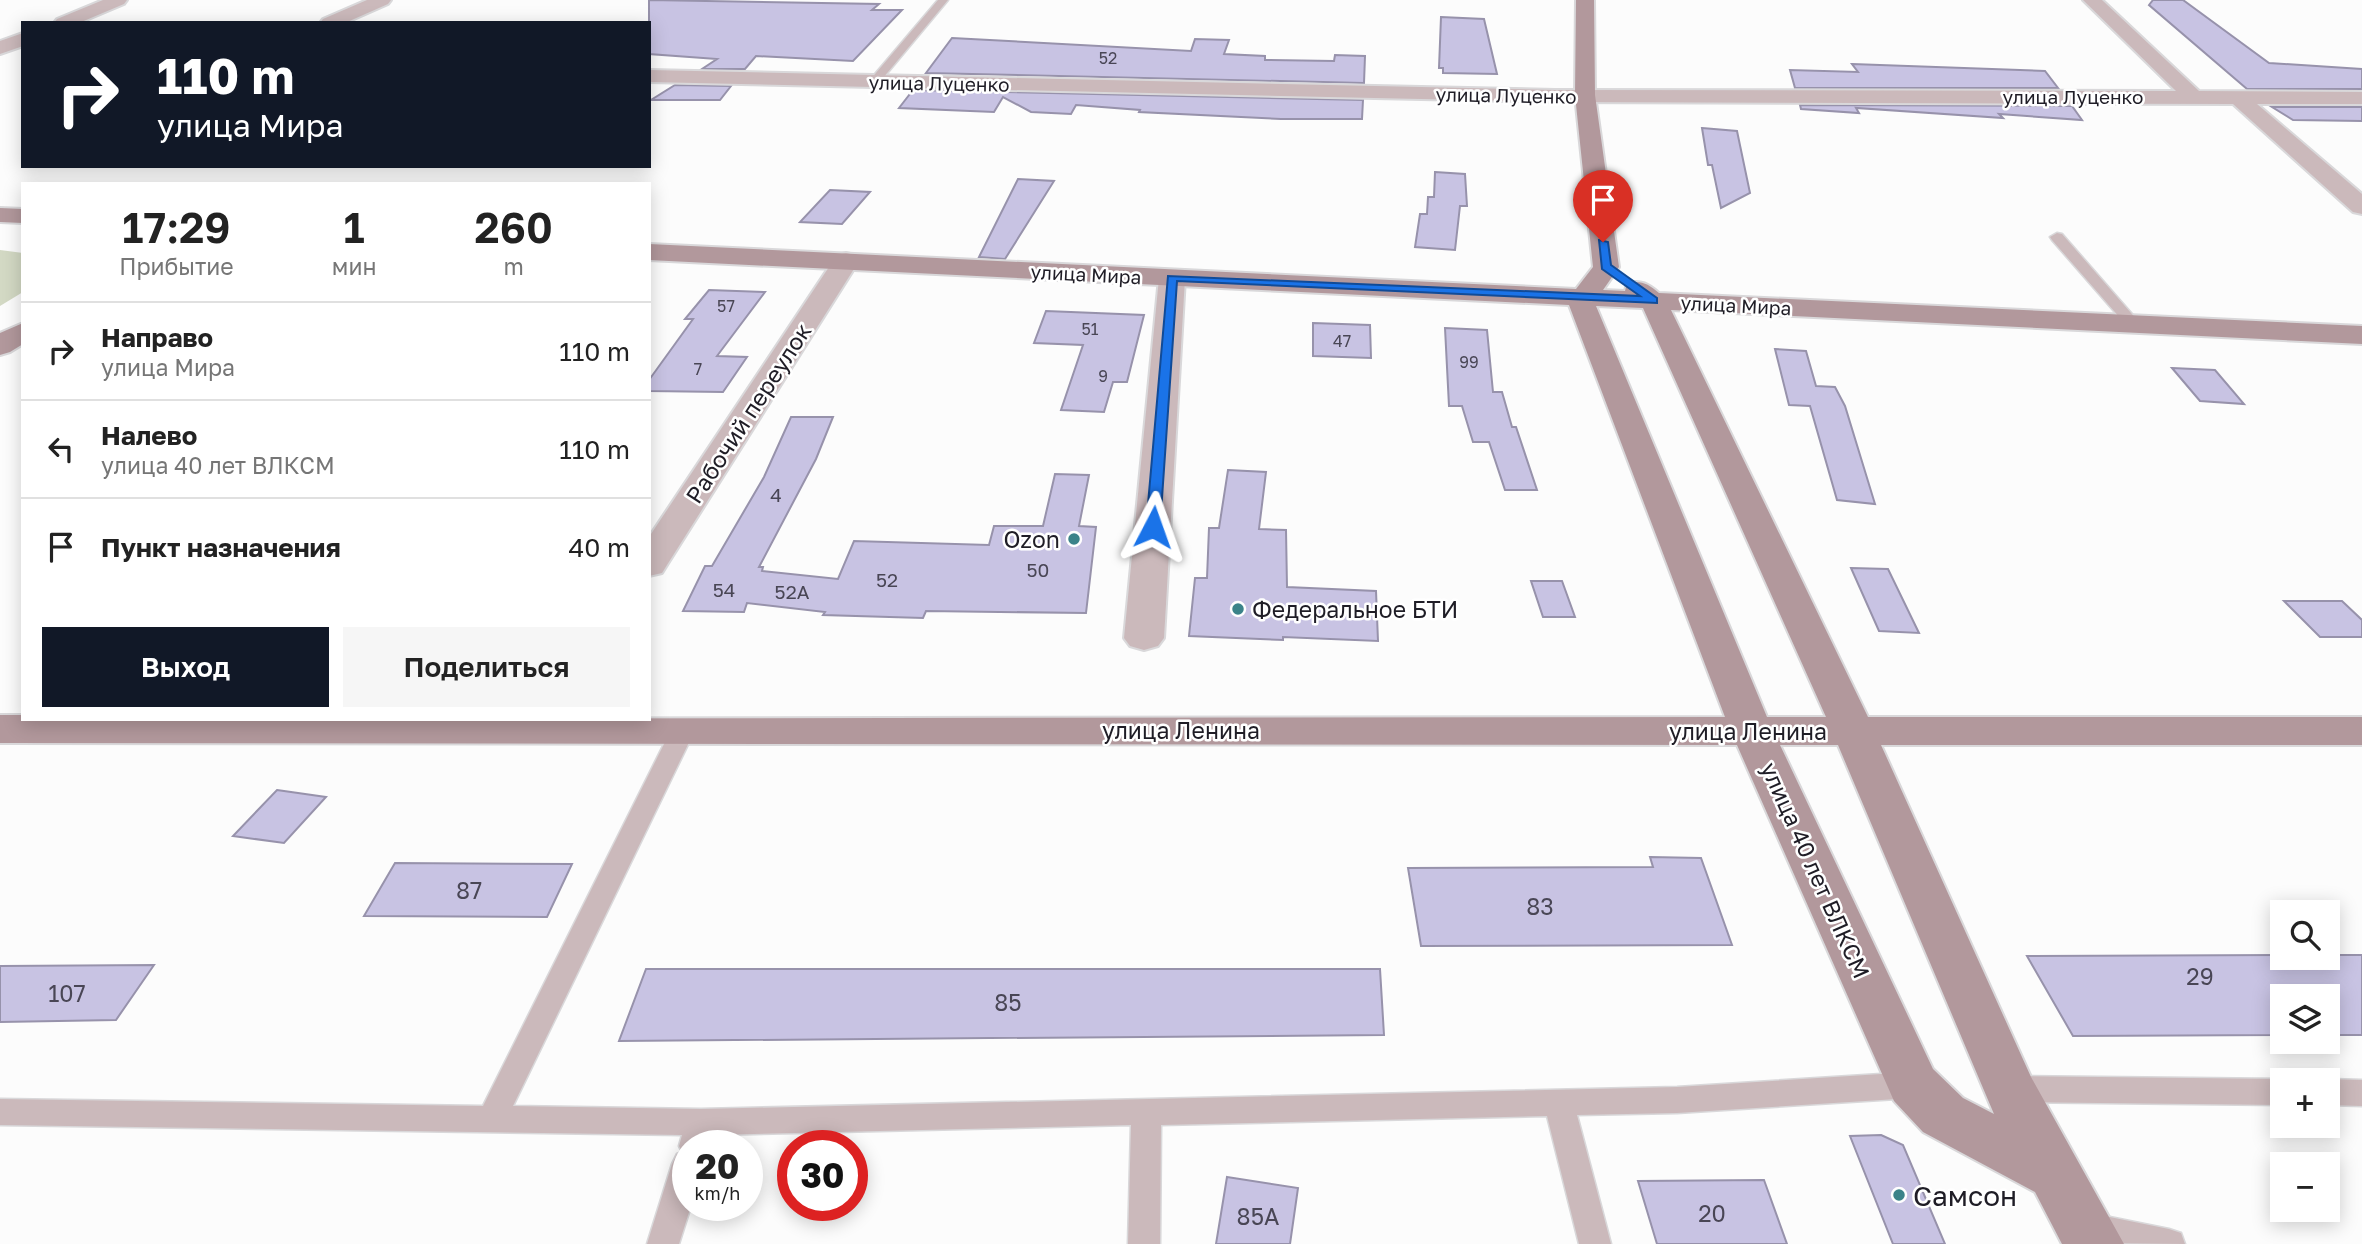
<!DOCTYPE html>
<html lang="ru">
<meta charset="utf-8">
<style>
body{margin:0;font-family:"Golos Text",sans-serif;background:#f6f6f6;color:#222;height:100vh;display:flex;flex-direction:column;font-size:26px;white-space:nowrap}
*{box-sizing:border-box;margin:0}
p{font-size:23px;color:#767676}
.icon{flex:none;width:38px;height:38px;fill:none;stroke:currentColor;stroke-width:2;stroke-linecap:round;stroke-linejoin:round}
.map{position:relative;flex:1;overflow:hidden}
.panel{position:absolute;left:21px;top:182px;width:630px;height:539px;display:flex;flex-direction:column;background:#fff;border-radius:0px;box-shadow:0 4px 18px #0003}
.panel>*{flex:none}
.hud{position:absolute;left:21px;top:21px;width:630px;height:147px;border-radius:0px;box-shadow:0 4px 18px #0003;background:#111827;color:#fff;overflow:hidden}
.buttons{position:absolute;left:2270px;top:900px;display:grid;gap:14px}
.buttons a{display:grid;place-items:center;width:70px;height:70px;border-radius:0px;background:#fff;box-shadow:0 4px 18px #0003;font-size:35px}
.speed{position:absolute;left:672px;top:1130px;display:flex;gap:14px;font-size:35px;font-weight:700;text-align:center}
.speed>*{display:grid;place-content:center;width:91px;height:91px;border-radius:50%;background:#fff;box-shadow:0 4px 18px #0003;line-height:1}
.speed small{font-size:18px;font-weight:400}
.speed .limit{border:10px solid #d22;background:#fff;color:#111}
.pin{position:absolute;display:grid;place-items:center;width:60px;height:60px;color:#fff;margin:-72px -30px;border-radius:50% 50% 50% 0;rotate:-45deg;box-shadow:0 0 7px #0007}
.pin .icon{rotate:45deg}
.me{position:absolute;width:77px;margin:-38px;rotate:4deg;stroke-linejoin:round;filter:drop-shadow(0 0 5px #0008)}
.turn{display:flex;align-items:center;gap:24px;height:147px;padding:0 21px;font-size:32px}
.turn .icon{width:91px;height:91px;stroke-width:2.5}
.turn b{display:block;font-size:49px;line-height:60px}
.eta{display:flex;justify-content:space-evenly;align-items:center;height:119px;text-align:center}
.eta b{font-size:42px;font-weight:600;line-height:49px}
.primary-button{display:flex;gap:14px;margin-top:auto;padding:14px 21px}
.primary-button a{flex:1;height:80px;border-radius:0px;background:#111827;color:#fff;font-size:28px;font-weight:600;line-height:80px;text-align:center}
.primary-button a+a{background:#f6f6f6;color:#222}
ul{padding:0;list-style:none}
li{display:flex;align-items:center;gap:21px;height:98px;padding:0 21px;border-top:2px solid #e0e0e0}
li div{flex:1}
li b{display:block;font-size:26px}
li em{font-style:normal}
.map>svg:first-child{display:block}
.green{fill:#d3d9c4}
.building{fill:#c8c3e3;stroke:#9792ab;stroke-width:2}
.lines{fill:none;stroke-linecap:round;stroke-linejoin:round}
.lane-casing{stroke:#d9d8da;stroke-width:3}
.street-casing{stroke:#d9d8da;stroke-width:4}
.secondary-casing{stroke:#d9d8da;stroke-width:4}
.lane{fill:#cbb9bb;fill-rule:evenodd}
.street{fill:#cbb9bb;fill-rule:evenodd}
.secondary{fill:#b2989c;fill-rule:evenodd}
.route{fill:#1a73e8;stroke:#114b97;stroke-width:2}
.poi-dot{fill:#3b8389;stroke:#fff;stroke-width:2.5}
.labels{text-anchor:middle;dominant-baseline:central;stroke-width:5;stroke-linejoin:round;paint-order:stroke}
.far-number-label{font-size:16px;fill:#494655}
.far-street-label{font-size:19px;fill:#1f1d26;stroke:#fff}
.number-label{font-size:19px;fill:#494655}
.street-label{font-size:23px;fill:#1f1d26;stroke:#fff}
.poi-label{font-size:23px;fill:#1f1d26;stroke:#fff;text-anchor:end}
.near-number-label{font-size:23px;fill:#494655}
.near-poi-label{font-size:28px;fill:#1f1d26;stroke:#fff;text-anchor:start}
</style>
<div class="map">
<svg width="2362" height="1244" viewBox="0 0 2362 1244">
<rect width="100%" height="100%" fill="#fcfcfc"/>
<!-- green -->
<path class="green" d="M0 250 23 253V292L0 306Z"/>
<!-- building -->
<g class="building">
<path d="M649 0 879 4 872 10H902L853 61 756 56 745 69H702L717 59 649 54Z"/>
<path d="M2153 0H2183L2269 63 2362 69V89H2247L2149 5Z"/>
<path d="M1441 17 1484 19 1497 74 1443 73V68H1439Z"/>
<path d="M952 38 1191 51 1195 39 1229 40 1224 54 1265 56V60L1334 61 1335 55 1365 56 1364 83 926 73Z"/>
<path d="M1852 64 2045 71 2058 88H1795L1790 70 1858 72Z"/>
<path d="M675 85 731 86 720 100H651Z"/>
<path d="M913 90 1363 100 1362 119H1281L1139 112 1140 110 1076 105 1071 114 1031 112 1003 97 994 112 899 108Z"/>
<path d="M1800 105 2072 106 2082 120 1999 114 2003 118 1856 108 1859 113 1801 109Z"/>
<path d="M2272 107H2362V121L2293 120Z"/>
<path d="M1702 128 1737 131 1750 193 1721 208 1712 165H1708Z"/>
<path d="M1435 172 1465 174 1467 206H1460L1455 250 1415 247 1420 214H1427L1428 197H1434Z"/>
<path d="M1018 179 1054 181 1005 259 979 257Z"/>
<path d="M830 190 870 192 842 224 800 222Z"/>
<path d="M709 290 765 292 717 356 747 357 723 392 649 391V380L693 319H685Z"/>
<path d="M1046 311 1144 315 1127 382H1113L1104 412 1061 410 1083 345 1034 343Z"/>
<path d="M1313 323 1370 325 1371 358 1313 356Z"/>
<path d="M1445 328 1487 330 1493 392H1502L1512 427H1516L1537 490H1505L1489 442H1473L1462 406H1449Z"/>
<path d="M1775 349 1806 351 1816 386 1835 387 1845 406 1875 504 1837 500 1810 406 1789 405Z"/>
<path d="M2172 368 2215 370 2244 404 2200 401Z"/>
<path d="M791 417H833L816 459 759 567H763L762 571 838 579 854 541 989 545 994 526H1043L1055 474 1089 475 1079 526 1096 527 1086 613 926 611 923 618 823 615 825 612 747 603 744 612 683 611 705 566H712L764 477Z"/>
<path d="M1228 470 1266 472 1259 529 1286 530 1287 587 1376 591 1378 641 1283 637V640L1189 636 1195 578H1207L1209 528H1219Z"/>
<path d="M1851 568 1888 569 1919 633 1879 631Z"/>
<path d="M1531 581H1562L1575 617H1543Z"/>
<path d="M2284 601H2342L2362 620V637H2320Z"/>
<path d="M277 790 326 797 284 843 233 836Z"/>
<path d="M1650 857 1701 858 1732 945 1421 946 1408 868 1653 867Z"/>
<path d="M395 863 572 864 547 917 364 916Z"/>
<path d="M2282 955H2362V1035H2328V996H2282V1035L2073 1036 2027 956Z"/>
<path d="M154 965 116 1020 0 1022V966Z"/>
<path d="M646 969H1380L1384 1035 619 1041Z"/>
<path d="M1881 1135 1903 1145 1945 1244H1893L1850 1136Z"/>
<path d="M1227 1177 1298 1188 1290 1244H1216Z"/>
<path d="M1764 1180 1787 1244H1657L1638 1181Z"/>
</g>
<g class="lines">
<defs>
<g id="lane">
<path d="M938 0H948L878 84H870V80Z"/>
<path d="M2057 233 2062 234 2138 321 2141 324 2138 327H2128L2052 240 2050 237Z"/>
<path d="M682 724 690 727 694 732 513 1106 701 1109 1677 1087 1913 1072 1923 1076 1928 1085 1923 1094 1913 1098 1677 1113 1577 1115 1611 1244H1579L1547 1116 1161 1125 1160 1244H1128L1131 1125 713 1135 709 1146H688V1206H691L679 1244H647L672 1164 677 1154 682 1152 679 1146 682 1135 0 1125V1099L483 1106 670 732 674 727Z"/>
<path d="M2011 1076 2282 1079V1105L2011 1102 2000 1098 1996 1089 2000 1080Z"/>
<path d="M2328 1079 2362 1080V1106L2328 1105Z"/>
<path d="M2090 1213 2169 1229 2181 1233 2185 1244 2090 1243 2079 1239 2074 1228 2079 1217Z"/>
</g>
<g id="street">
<path d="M103 0H127L124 4 79 23H54L57 19Z"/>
<path d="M367 0H391L388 4 345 23H320L323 19Z"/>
<path d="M2083 0H2102L2199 91 2362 92V104H2257L2362 194V214L2353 212 2233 104 1555 102 649 82V70L1555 90 2176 91Z"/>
<path d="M23 33V46L0 54V41Z"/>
<path d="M846 253 855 255 859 261 667 565 662 573 649 576V537L837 255Z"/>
<path d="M1172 270 1181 272 1185 278 1164 638 1158 646 1144 650 1130 646 1124 638 1159 278 1163 272Z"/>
</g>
<g id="secondary">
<path d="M1576 0H1594L1595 95 1619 267 1603 290 1625 291 1627 283C1642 280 1648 284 1659 293L2362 326V344L1671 310 1868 717H2362V745H1881L2031 1077 2124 1244H2062L2035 1192 1923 1132 1894 1101 1737 745 0 743V715H23V719L1725 717 1569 305 649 260V244L1576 289 1593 267 1575 95ZM1596 306 1643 308 1826 717H1767ZM1780 745H1838L1994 1114 1963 1098 1933 1069Z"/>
<path d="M0 208 23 209V223L0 222Z"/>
<path d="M23 323V344L10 352 0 355V333Z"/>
</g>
</defs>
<!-- lane casing -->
<use href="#lane" class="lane-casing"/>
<!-- street casing -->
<use href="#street" class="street-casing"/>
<!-- secondary casing -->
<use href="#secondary" class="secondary-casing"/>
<!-- lane -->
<use href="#lane" class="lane"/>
<!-- street -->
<use href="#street" class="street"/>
<!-- secondary -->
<use href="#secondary" class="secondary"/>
</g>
<!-- route -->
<path class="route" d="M1599 240 1608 242 1611 265 1657 298V303L1177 281 1160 527 1153 531 1146 527 1168 276 1640 296 1602 269Z"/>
<!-- markers -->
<g class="poi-dot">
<circle cx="1074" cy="539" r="7"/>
<circle cx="1238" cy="609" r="7"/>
<circle cx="1899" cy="1195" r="7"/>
</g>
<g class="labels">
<!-- far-number labels -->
<g class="far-number-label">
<text x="1108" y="58">52</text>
<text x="726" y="306">57</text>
<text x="1090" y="329">51</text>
<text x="1342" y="341">47</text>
<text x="1469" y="362">99</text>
<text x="698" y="369">7</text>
<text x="1103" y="376">9</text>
</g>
<!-- far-street labels -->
<g class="far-street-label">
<text transform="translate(939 83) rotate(1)">улица Луценко</text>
<text transform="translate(1506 95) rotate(1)">улица Луценко</text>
<text x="2073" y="96">улица Луценко</text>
<text transform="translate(1086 274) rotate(3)">улица Мира</text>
<text transform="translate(1736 305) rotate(3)">улица Мира</text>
</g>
<!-- number labels -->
<g class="number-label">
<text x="776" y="494">4</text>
<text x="1038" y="569">50</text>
<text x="887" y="579">52</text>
<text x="724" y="589">54</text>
<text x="792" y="591">52А</text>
</g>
<!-- street labels -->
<g class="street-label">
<text transform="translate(748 413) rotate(-57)">Рабочий переулок</text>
<text x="1181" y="730">улица Ленина</text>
<text x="1748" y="731">улица Ленина</text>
<text transform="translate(1816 870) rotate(66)">улица 40 лет ВЛКСМ</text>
</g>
<!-- poi labels -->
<g class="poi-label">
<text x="1060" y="539">Ozon</text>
<text x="1252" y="609" text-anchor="start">Федеральное БТИ</text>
</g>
<!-- near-number labels -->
<g class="near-number-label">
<text x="469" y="890">87</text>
<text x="1540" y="906">83</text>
<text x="2200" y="976">29</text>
<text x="67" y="993">107</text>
<text x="1008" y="1002">85</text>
<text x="1712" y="1213">20</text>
<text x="1258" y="1216">85А</text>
</g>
<!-- near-poi labels -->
<g class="near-poi-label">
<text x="1913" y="1195">Самсон</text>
</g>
</g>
</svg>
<div class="buttons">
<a><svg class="icon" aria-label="search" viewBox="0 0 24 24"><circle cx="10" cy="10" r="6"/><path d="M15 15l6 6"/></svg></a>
<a><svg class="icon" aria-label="layers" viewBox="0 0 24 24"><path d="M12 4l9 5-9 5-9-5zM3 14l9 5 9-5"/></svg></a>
<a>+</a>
<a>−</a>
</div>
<div class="speed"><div>20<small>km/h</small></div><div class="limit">30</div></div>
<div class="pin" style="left:1603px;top:242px;background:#d93025"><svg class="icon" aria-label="arrive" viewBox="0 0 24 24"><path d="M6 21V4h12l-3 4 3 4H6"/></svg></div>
<svg class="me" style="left:1153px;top:527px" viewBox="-20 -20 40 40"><path d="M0-17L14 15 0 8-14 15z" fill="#1a73e8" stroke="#fff" stroke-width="4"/></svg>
<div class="hud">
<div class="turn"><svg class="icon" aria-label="right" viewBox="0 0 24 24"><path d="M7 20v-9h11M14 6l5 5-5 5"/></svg><div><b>110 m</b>улица Мира</div></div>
</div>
<section class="panel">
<div class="eta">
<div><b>17:29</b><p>Прибытие</p></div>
<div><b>1</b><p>мин</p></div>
<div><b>260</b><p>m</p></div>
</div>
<ul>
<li><svg class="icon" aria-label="right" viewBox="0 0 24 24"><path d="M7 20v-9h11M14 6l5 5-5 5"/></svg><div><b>Направо</b><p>улица Мира</p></div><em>110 m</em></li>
<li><svg class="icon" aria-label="left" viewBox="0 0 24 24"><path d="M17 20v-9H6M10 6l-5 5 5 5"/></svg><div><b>Налево</b><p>улица 40 лет ВЛКСМ</p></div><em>110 m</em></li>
<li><svg class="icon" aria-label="arrive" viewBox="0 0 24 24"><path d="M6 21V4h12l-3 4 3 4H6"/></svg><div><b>Пункт назначения</b></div><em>40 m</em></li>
</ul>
<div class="primary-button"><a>Выход</a><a>Поделиться</a></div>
</section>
</div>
